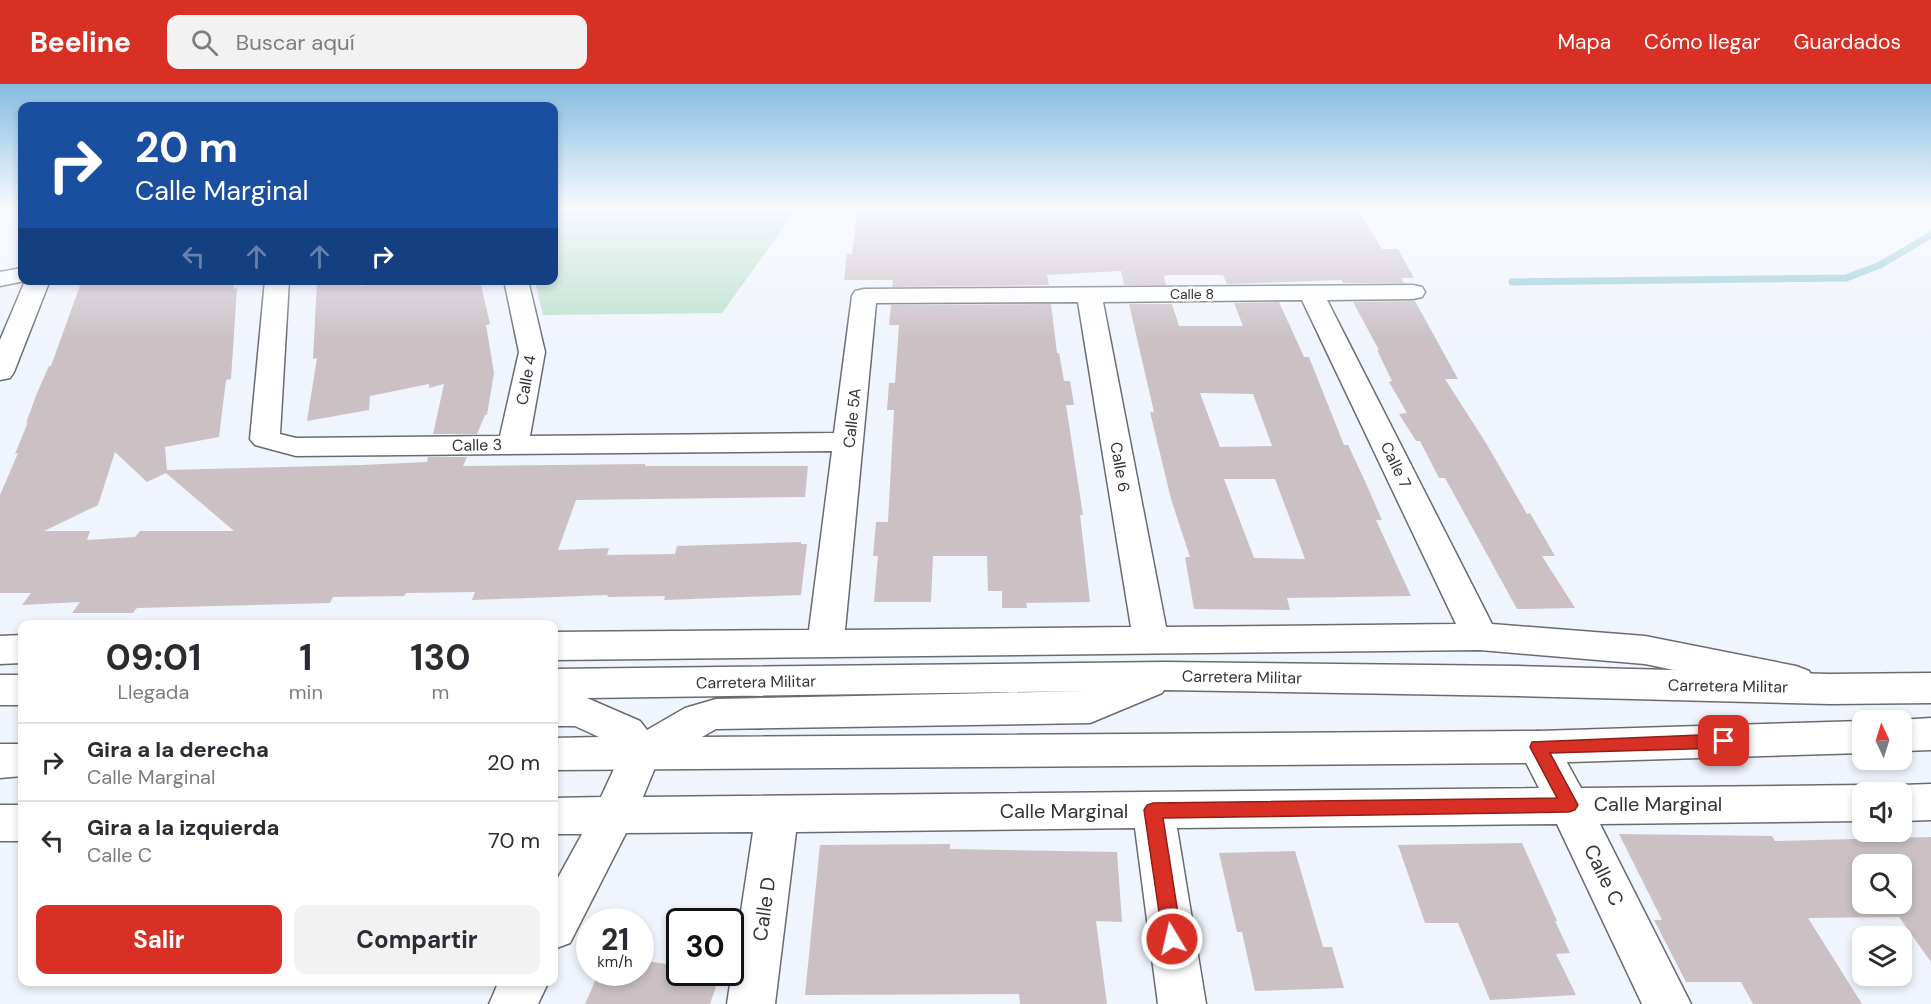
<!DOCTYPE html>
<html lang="es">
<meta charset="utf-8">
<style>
body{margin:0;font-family:"DM Sans",sans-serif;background:#f2f2f3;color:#2b2b33;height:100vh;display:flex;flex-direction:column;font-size:22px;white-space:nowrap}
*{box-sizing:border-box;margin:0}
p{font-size:20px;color:#7c7c81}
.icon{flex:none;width:33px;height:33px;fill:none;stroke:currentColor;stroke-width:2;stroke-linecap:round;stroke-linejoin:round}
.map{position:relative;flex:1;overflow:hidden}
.drawer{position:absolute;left:18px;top:536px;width:540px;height:366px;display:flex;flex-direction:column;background:#fff;border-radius:12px;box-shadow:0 3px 9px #0003}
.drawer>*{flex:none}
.guide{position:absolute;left:18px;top:18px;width:540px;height:183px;border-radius:12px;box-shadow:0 3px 9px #0003;background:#1a4fa0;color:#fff;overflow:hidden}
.needle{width:39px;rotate:356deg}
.controls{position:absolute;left:1852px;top:626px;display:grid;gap:12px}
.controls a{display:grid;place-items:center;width:60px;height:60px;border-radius:12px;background:#fff;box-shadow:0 3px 9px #0003;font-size:30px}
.speed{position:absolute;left:576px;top:824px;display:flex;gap:12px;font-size:30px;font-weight:700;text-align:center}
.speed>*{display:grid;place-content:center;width:78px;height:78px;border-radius:50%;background:#fff;box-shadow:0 3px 9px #0003;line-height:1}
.speed small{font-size:15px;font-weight:400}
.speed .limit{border:3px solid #111;border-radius:9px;background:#fff;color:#111}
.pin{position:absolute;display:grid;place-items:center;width:51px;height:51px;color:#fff;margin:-26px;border-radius:12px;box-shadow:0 3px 9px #0006}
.me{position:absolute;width:66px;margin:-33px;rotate:351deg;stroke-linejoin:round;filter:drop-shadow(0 0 4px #0008)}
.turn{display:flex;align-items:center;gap:21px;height:126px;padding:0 18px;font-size:27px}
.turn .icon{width:78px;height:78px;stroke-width:2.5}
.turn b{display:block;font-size:42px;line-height:51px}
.lanes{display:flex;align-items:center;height:57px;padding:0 18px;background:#0003;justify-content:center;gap:30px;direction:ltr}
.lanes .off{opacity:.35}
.eta{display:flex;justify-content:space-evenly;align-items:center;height:102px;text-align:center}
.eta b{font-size:36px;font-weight:700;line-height:42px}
.action{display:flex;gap:12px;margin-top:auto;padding:12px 18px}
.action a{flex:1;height:69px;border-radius:12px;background:#d93025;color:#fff;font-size:24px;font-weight:700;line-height:69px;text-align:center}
.action a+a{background:#f2f2f3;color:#2b2b33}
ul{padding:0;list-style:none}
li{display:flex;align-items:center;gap:18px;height:78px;padding:0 18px;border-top:2px solid #e1e1e2}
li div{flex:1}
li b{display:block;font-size:22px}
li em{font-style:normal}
header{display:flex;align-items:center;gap:36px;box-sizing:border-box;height:84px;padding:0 30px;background:#d93025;color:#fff}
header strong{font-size:28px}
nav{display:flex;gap:33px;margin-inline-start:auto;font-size:21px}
.search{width:420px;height:54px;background:#f2f2f3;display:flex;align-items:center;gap:15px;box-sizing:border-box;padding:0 21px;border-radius:12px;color:#7c7c81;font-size:22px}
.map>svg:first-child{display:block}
.green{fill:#bce1ce}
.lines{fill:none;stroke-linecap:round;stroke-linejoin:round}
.stream{stroke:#93c9d5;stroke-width:7}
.building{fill:#cbc1c5;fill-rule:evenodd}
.minor-casing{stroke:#686c72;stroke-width:3}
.secondary-casing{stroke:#686c72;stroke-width:3}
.minor{fill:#fff;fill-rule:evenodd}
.secondary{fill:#fff;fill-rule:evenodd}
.route{fill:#d93025;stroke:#8d1f18;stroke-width:1.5}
.labels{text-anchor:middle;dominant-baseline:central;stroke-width:5;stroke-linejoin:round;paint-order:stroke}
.far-street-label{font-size:14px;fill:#333437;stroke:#fff}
.street-label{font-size:16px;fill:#333437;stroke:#fff}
.near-street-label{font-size:20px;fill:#333437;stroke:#fff}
</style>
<header>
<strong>Beeline</strong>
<div class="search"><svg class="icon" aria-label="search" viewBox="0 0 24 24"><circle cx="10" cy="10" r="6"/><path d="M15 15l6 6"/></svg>Buscar aquí</div>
<nav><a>Mapa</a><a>Cómo llegar</a><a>Guardados</a></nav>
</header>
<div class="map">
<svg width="1931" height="920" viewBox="0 0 1931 920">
<rect width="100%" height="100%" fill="#f0f4fc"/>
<!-- green -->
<path class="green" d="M554 126H796L722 229 543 231 535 197 554 196Z"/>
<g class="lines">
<!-- stream -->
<path class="stream" d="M1512 198 1846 194 1880 181 1931 151"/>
</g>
<!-- building -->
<g class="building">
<path d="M858 126H1358L1382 165H1398L1414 194H1401L1404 199H1343L1342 196 1227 200 1223 191H1168L1164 192 1166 201H1124L1121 187 1047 191 1049 201 892 203 893 196H844L847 170H852Z"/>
<path d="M82 196H235L233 205 237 204 231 295 226 296 219 353 165 363 167 386 361 381 427 378 428 373H467L463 382 645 380V382H808L805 413 576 416 558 466 609 464 607 471 675 470 677 462 801 458V460H807L801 511 664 516 665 512 607 513 608 511 472 516 475 508 406 509 404 512 333 513 330 519 137 524 133 529H72L80 518 22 521 31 509H0V411L18 369 15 370 28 338 26 339 37 309 49 282H51ZM115 368 147 398 166 389 234 447H140L135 453 87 456 90 447H44L98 421Z"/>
<path d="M317 196H361V202L394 196H478L479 202 481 201 490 240 486 241 494 289 487 331H485L477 350H433L444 300 429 304V300L370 312 369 326 307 337 317 274 313 275Z"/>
<path d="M1415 217 1458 295H1445L1486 359 1527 430 1530 429 1555 472H1542L1575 524 1517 525 1445 394H1439L1420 357H1416L1399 330 1407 329 1389 298 1392 297 1377 266H1379L1353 218Z"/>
<path d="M1279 218 1304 273H1309L1344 361H1348L1364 395 1382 436H1376L1411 512 1287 514 1290 526 1194 525 1185 473H1190L1171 415 1150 328H1154L1129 220H1172L1179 242H1243L1234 219ZM1200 309 1253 310 1272 362 1220 363ZM1224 395H1275L1305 475 1254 474Z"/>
<path d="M1051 220 1057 269H1059L1064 297H1070L1074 321H1066L1083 431H1080L1090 518 1026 519 1027 524H1002V507H988L987 472H933L931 518H874L878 472H873L876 438H888L894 326H887L889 299H895L899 241H889L891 221Z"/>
<path d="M1619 750 1772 752 1775 757 1931 753V878L1899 833 1808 834 1862 920H1753L1741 898H1686L1654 836H1662ZM1863 780H1902V819H1863Z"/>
<path d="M1522 759 1557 837H1555L1570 869 1556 870 1576 911 1490 916 1458 839H1425L1398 761Z"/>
<path d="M950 760V765L1117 768 1122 838 1096 837 1107 920H1020L1019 910 805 911 820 761Z"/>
<path d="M1295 767 1323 863H1332L1344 904 1255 907 1242 848H1237L1219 769Z"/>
<path d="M640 876 680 882V888H721L710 920H585L599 888H640Z"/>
</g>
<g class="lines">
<defs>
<g id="minor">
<path d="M22 184V196H50L14 288 10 294 0 296V256L25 197 0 202V188Z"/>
<path d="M265 196H289L280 350 296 354 500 352 519 268 504 196H528L545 268 530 352 834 349 852 212 855 207 864 205 1413 201 1422 203 1425 208 1422 213 1413 215 1327 216 1492 540 1645 552 1796 582 1809 587 1815 597 1809 607 1796 612 1645 580 1480 566 554 576V548L809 546 832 367 296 372 255 361 250 355ZM1302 216 1456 540 1166 543 1103 218ZM1078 218 1131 543 845 546 876 219Z"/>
<path d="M22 551V579L0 580V552Z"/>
<path d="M1538 647 1552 651 1581 704 1863 701 1878 708H1863V737L1600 740 1691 920H1642L1557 740 1177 744 1206 920H1158L1135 744 796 748 775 920H727L753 748 626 749 570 859 554 865V801L582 750H554V714L601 713 627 657 641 653 655 657 661 669 643 713 1539 704 1518 663 1524 651Z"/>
<path d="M1931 700V736L1902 737V708L1887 706 1902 701Z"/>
<rect x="0" y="721" width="22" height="36"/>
<path d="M499 897H549L538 920H489Z"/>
</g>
<g id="secondary">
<path d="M1165 578 1518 582 1830 590 1931 589V619L1830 620 1518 612 1164 606 1162 609 1090 639 716 645 702 653 1538 647 1863 637V669L1538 679 554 686V654L599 653 575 642H554V585ZM1090 607 716 615 685 624 647 646 640 637 587 614Z"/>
<rect x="0" y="591" width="22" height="30"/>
<path d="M1931 634V666L1902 667V636H1899Z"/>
<path d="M0 660H22V692L0 694Z"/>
</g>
</defs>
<!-- minor casing -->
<use href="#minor" class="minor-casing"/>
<!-- secondary casing -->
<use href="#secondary" class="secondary-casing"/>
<!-- minor -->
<use href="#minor" class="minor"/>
<!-- secondary -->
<use href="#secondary" class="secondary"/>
</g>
<!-- sky -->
<linearGradient id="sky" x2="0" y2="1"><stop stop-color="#86bce0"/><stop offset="0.49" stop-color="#f8fafe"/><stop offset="1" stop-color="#f8fafe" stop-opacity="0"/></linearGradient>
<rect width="1931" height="255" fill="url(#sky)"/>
<!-- route -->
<path class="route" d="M1724 650 1729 652 1732 657 1729 662 1724 664 1550 669 1578 721 1575 726 1569 728 1163 734 1182 855 1179 862 1172 865 1166 862 1163 855 1144 726 1147 721 1153 719 1557 714 1530 663 1532 658Z"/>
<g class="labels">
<!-- far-street labels -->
<g class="far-street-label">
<text x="1192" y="210">Calle 8</text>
</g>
<!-- street labels -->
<g class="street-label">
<text transform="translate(526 296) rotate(-80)">Calle 4</text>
<text transform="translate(852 334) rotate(-84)">Calle 5A</text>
<text transform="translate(477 361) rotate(-1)">Calle 3</text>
<text transform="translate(1396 381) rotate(64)">Calle 7</text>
<text transform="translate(1120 383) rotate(80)">Calle 6</text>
<text transform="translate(1242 593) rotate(1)">Carretera Militar</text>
<text transform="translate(756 598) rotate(-1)">Carretera Militar</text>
<text transform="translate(1728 602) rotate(1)">Carretera Militar</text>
</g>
<!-- near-street labels -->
<g class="near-street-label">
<text x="1658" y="720">Calle Marginal</text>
<text x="1064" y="727">Calle Marginal</text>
<text transform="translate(1604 791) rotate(64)">Calle C</text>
<text transform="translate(764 825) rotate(-82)">Calle D</text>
</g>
</g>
</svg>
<div class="controls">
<a><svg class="needle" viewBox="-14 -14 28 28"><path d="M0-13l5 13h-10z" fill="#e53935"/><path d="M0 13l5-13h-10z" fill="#7c7c81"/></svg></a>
<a><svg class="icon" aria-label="sound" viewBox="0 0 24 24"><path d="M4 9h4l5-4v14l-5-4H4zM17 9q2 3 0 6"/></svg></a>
<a><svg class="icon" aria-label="search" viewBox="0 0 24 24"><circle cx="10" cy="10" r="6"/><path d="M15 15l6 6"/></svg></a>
<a><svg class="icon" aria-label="layers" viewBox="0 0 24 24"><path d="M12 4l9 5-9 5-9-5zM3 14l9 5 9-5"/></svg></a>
</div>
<div class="speed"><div>21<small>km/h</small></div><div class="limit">30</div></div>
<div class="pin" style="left:1724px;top:657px;background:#d93025"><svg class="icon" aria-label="arrive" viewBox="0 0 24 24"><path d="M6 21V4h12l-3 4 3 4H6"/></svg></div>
<svg class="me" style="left:1172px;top:855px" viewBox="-20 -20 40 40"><circle r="17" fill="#d93025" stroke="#fff" stroke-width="3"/><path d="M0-11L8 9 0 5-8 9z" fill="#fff"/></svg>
<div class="guide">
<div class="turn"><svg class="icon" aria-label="right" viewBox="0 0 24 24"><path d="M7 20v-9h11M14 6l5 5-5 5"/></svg><div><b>20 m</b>Calle Marginal</div></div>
<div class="lanes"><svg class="icon off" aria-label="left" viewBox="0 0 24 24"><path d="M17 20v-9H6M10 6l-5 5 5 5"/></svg><svg class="icon off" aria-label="ahead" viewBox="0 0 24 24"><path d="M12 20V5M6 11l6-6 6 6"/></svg><svg class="icon off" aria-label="ahead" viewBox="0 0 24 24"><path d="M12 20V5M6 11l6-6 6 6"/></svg><svg class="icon" aria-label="right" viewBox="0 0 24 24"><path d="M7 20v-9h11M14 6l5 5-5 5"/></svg></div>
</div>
<section class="drawer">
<div class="eta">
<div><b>09:01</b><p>Llegada</p></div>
<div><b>1</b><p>min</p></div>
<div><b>130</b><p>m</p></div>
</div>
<ul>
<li><svg class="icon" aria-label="right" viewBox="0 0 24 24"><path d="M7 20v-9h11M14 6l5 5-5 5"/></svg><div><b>Gira a la derecha</b><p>Calle Marginal</p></div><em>20 m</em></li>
<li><svg class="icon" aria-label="left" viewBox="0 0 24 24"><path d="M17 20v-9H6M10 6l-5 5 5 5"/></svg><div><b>Gira a la izquierda</b><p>Calle C</p></div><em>70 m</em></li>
</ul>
<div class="action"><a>Salir</a><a>Compartir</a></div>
</section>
</div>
